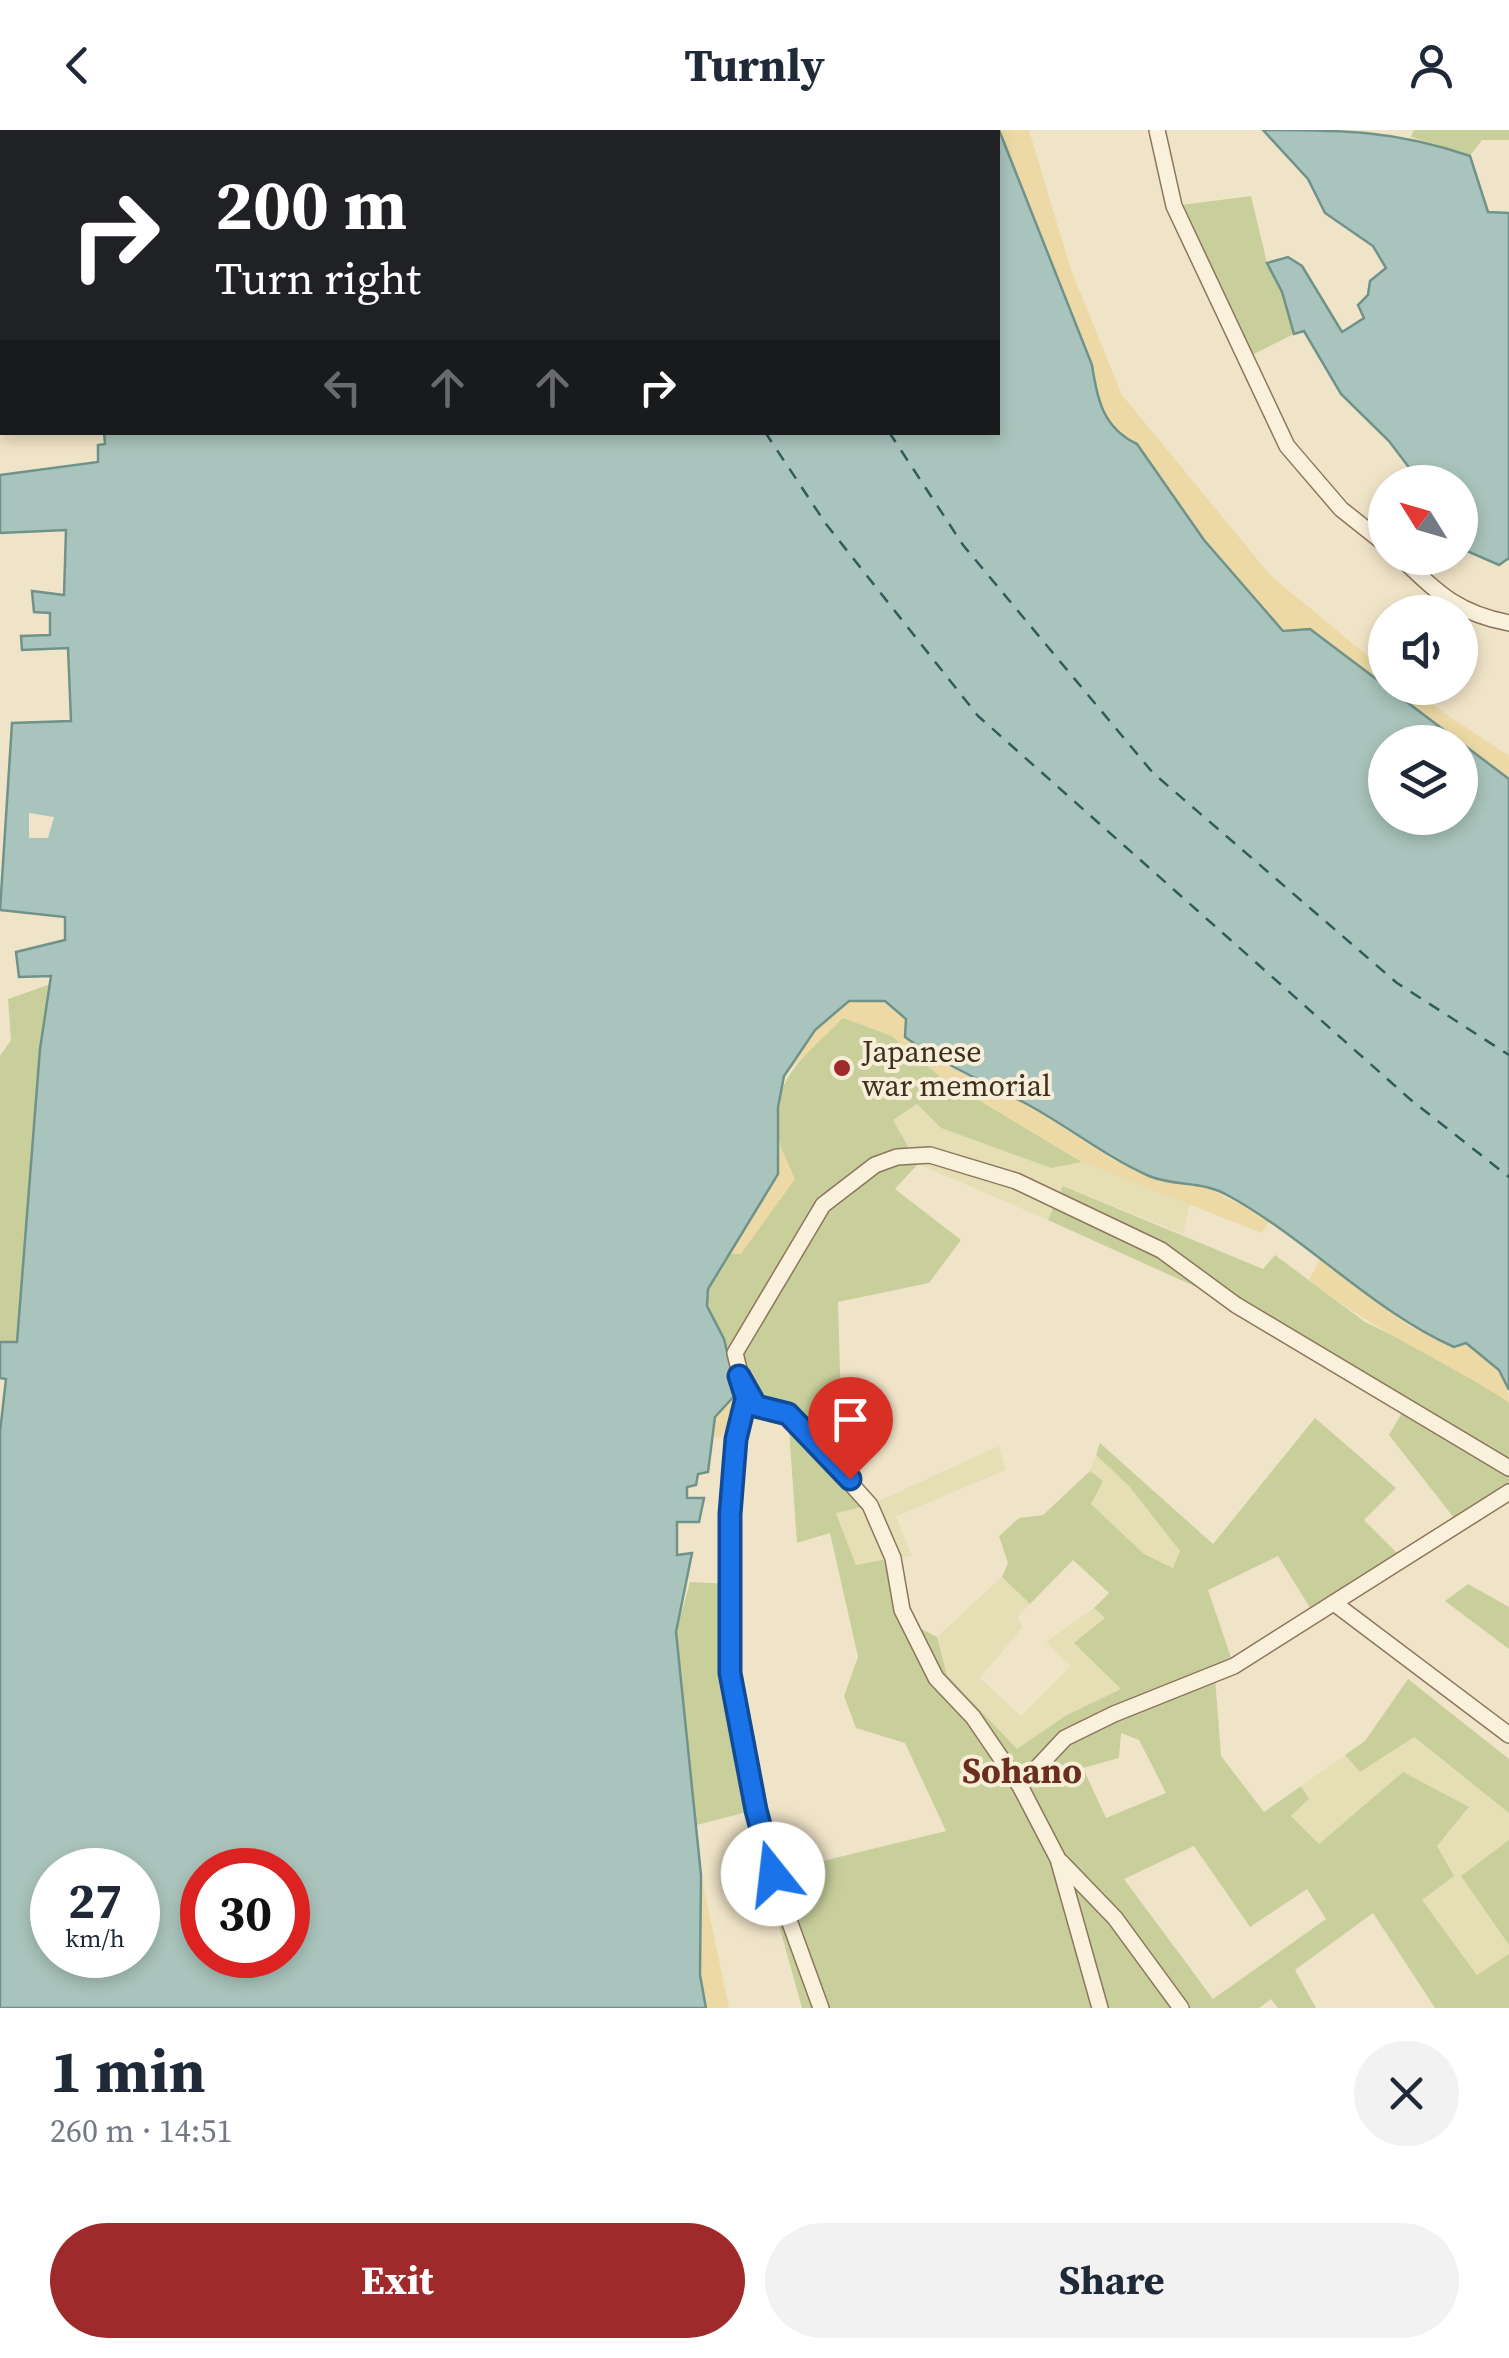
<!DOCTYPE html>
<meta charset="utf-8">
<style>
body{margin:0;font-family:"Source Serif 4",serif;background:#f2f2f3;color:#1f2937;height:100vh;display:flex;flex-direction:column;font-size:38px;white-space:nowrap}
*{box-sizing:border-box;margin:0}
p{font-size:32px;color:#747a83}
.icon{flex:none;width:55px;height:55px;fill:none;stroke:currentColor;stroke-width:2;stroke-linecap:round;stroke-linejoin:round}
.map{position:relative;height:1878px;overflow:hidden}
.sheet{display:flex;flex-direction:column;background:#fff;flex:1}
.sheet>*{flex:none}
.guide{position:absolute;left:0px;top:0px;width:1000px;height:305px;box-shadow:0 5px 15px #0003;background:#202124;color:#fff;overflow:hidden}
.needle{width:65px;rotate:307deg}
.controls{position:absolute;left:1368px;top:335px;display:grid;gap:20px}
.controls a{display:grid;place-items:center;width:110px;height:110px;border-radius:50%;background:#fff;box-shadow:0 5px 15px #0003;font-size:50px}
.speed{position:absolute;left:30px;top:1718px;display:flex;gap:20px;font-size:50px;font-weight:700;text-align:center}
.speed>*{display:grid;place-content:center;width:130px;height:130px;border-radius:50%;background:#fff;box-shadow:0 5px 15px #0003;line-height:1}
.speed small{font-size:25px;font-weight:400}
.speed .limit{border:15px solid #d22;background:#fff;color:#111}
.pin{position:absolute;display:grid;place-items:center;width:85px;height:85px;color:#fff;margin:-102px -42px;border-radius:50% 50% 50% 0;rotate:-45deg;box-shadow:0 0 10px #0007}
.pin .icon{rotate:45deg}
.me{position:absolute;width:110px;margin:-55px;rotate:344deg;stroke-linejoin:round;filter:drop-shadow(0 0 8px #0008)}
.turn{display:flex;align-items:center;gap:35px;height:210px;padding:0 50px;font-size:45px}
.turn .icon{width:130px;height:130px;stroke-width:2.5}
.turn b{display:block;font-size:70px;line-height:85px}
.lanes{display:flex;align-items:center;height:95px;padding:0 50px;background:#0003;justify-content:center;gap:50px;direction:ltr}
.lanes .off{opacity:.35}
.round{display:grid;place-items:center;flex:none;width:105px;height:105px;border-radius:52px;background:#f2f2f3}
.summary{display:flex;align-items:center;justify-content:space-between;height:170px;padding:0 50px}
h1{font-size:60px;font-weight:700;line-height:75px}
.action{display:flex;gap:20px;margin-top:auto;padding:20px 50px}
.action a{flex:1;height:115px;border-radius:60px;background:#9e2a2b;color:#fff;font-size:40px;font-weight:700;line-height:115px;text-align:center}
.action a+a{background:#f2f2f3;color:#1f2937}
header{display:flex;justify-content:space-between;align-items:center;height:130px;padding:0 50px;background:#fff;font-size:45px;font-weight:700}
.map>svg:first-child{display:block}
.farmland{fill:#e6deb5}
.green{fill:#c9cf9b;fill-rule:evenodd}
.sand{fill:#ecd9a5}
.water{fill:#a9c4bc;stroke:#6f938a;stroke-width:2.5;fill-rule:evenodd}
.pier{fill:#f0e4c8}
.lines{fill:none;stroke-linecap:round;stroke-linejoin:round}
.ferry{stroke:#2f5d5a;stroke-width:2.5;stroke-dasharray:12 10;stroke-linecap:butt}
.street-casing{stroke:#8d765c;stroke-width:18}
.street{stroke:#faf1dc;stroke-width:15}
.route-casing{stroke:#114b97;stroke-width:25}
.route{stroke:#1a73e8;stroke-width:18}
.poi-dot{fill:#9e2a2b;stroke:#f7eed8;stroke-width:4}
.labels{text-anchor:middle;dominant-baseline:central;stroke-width:8;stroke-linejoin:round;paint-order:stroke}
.poi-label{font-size:30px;fill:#3d2e20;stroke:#f7eed8;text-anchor:start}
.quarter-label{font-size:35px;font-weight:bold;fill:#6b2e1e;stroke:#f7eed8}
</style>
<header><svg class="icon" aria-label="back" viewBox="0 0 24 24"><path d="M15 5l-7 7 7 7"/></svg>Turnly<svg class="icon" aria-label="person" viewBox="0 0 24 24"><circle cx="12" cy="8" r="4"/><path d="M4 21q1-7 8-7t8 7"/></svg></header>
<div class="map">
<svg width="1509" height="1878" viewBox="0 0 1509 1878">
<rect width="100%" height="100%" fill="#f0e4c8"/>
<!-- farmland -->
<g class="farmland">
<path d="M917 974 941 998 1051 1038 1082 1032 1190 1073 1183 1104 1064 1056 1048 1090 918 1034 893 990Z"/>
<path d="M999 1316 1006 1340 896 1386 912 1426 856 1435 836 1382 870 1375Z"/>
<path d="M1096 1325 1129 1356 1180 1421 1173 1438 1144 1424 1091 1374 1102 1351 1090 1341Z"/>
<path d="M1002 1447 1030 1474 1017 1488 1023 1497 980 1548 1021 1586 1071 1536 1046 1512 1094 1478 1105 1488 1121 1559 1065 1586 1017 1620 947 1545 937 1507Z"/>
<path d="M1413 1607 1509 1683V1710L1461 1746 1509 1815V1824L1478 1846 1421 1769 1437 1716 1469 1678 1319 1714 1291 1686 1309 1670 1301 1656 1345 1625 1360 1641Z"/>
</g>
<!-- green -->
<g class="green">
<path d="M1414 0H1509V10H1482L1470 26 1411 7Z"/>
<path d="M1251 66 1267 133 1282 162 1294 204 1244 229 1174 76Z"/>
<path d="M51 854 40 919 17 1213 0 1212V926L11 910 8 869Z"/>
<path d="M843 887 892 906 942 948 1082 1032 1051 1038 941 998 917 974 893 990 918 1034 895 1059 961 1110 929 1153 838 1172 841 1275 850 1349 870 1375 836 1383 856 1435 893 1428 908 1492 937 1507 947 1545 1017 1619 1065 1586 1121 1559 1074 1513 1105 1488 1094 1478 1109 1463 1073 1430 1030 1474 1002 1447 1008 1433 999 1406 1019 1388 1043 1385 1090 1341 1103 1351 1091 1374 1144 1424 1173 1438 1180 1421 1129 1356 1096 1325 1100 1313 1213 1414 1315 1288 1396 1358 1364 1390 1401 1427 1315 1486 1278 1426 1208 1460 1234 1536 1215 1547 1221 1626 1264 1682 1301 1656 1309 1669 1291 1686 1319 1714 1403 1642 1469 1677 1437 1716 1454 1746 1422 1770 1477 1845 1509 1824V1878H1435L1373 1783 1295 1840 1316 1878H1278L1271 1869 1259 1878H802L765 1745 946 1701 905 1613 856 1598 844 1566 858 1527 830 1403 797 1413 788 1285 756 1275 707 1176 708 1159 730 1124H741L786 1035C760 959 793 937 843 887ZM1121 1603 1139 1610 1166 1663 1106 1688 1083 1638 1119 1628ZM1194 1716 1250 1797 1307 1759 1326 1789 1213 1869 1124 1749Z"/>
<path d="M1063 1056 1263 1139 1275 1125 1365 1192 1443 1230 1509 1272V1362L1458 1393 1389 1305 1406 1276 1236 1175 1048 1090Z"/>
<path d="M690 1452 731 1454 730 1543 755 1680 693 1696 676 1502Z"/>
<path d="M1468 1454 1509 1477V1519L1445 1471Z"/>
<path d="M1408 1549 1509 1629V1683L1414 1607 1360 1642 1345 1625 1365 1611Z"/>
<path d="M1509 1710V1815L1461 1746Z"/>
</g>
<!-- sand -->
<g class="sand">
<path d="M999 0H1029L1071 140 1122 265 1271 446 1385 540V556L1310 499 1283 501 1204 410 1137 314C1103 298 1097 269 1092 235Z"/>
<path d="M1387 558H1407L1509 626V649Z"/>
<path d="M850 871H885L906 889 941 933 1028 975 1111 1029 1160 1051 1196 1052 1270 1090 1262 1103 1082 1032 942 948 892 906 843 888 784 946 816 900Z"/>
<path d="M778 1011 795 1049 741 1124H730L778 1044Z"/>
<path d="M1322 1126C1348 1153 1376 1173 1406 1194 1423 1206 1447 1203 1466 1212 1487 1223 1509 1248 1509 1272 1442 1230 1371 1199 1309 1150Z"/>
<path d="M724 1209 746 1268 720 1308 709 1306 715 1286 737 1263Z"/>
<path d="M701 1745 729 1878H706L700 1846Z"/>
</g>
<!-- water -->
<g class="water">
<path d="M0 0H999L1092 235C1097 269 1103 298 1137 314L1204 410 1283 501 1310 499 1509 649V1260L1499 1240 1466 1213 1454 1217C1370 1179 1310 1111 1229 1066 1201 1050 1176 1057 1149 1046 1104 1026 1068 996 1025 973 984 951 943 935 905 907L906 889 885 871H849L815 900 784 946 778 977V1044L708 1159 707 1176 724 1209 737 1263 715 1287 708 1342 698 1344 696 1355 687 1357V1368H704L699 1392H677V1425L692 1423 676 1502 701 1745 700 1845 706 1878H0V1302L6 1249 0 1248V1212H17L40 919 51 846 19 847 16 822 65 810V787L0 780 12 593 71 591 68 518 22 520 21 506 50 505V483L34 482 32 461 64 465 66 400 0 403V345L98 332V315L105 314 104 302H998V2H2L0 64ZM1385 612H1460V688H1385ZM52 1740H138V1825H52ZM202 1740H288V1825H202Z"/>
<path d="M1263 0C1342 0 1394 0 1470 26L1488 82 1509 83V428L1499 435 1460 418V352H1420L1389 311 1341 264 1304 201 1294 204 1282 162 1267 133 1288 127 1302 136 1342 202 1364 188 1358 175 1368 165 1370 151 1386 138 1373 116 1325 83 1308 49Z"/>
</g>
<!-- pier -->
<path class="pier" d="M29 683 54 687 48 708H29Z"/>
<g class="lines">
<!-- ferry -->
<g class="ferry">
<path d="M588 0 591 2"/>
<path d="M605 0 606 2"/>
<path d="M765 302 826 394 978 586 1411 970 1509 1047"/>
<path d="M889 302 963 415 1153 643 1397 853 1509 925"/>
</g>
<defs>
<g id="street">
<path d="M1157 0 1174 76 1287 316 1341 379 1385 414"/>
<path d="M1401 428C1438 463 1457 483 1509 493"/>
<path d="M746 1258 756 1275 788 1284 870 1375 893 1428 902 1480 936 1548 973 1587 1020 1656 1058 1729 1100 1878"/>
<path d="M1334 1473 1509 1605"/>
<path d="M1020 1656 1065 1608 1114 1584 1234 1536 1509 1362"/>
<path d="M1061 1732 1115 1788 1181 1878"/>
<path d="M821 1878 782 1771 755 1680 746 1610 730 1543V1384L735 1309 746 1268 735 1223 823 1075 875 1035 897 1027 930 1025 1016 1051 1161 1120 1236 1175 1509 1338"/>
</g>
</defs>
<!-- street casing -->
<use href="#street" class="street-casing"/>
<!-- street -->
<use href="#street" class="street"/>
</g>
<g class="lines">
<defs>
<path id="route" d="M773 1744 756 1680 730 1543V1384L736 1309 746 1268 739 1246 756 1276 788 1284 850 1349"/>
</defs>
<!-- route casing -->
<use href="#route" class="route-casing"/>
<!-- route -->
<use href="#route" class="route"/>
</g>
<!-- markers -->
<circle class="poi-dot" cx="842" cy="938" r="10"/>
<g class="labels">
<!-- poi labels -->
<g class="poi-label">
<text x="862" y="921">Japanese<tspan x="862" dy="34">war memorial</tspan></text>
</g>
<!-- quarter labels -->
<g class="quarter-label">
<text x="1022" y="1641">Sohano</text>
</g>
</g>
</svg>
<div class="controls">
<a><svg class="needle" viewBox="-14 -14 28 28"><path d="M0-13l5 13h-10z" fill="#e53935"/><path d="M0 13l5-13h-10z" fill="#747a83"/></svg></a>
<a><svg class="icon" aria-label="sound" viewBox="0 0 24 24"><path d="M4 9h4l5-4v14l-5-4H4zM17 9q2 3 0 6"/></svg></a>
<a><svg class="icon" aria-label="layers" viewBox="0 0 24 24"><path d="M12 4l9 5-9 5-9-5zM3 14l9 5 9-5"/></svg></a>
</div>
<div class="speed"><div>27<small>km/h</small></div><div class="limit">30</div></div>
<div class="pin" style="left:850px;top:1349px;background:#d93025"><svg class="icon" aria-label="arrive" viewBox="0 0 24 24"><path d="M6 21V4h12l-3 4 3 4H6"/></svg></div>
<svg class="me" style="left:773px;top:1744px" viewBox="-20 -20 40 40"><circle r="19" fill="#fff"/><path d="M0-13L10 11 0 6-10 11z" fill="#1a73e8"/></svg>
<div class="guide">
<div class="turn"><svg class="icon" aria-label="right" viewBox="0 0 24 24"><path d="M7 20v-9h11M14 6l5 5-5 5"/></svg><div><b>200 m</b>Turn right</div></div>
<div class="lanes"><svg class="icon off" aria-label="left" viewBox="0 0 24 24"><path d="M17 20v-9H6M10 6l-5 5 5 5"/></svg><svg class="icon off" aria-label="ahead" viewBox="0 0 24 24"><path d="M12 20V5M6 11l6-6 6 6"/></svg><svg class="icon off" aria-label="ahead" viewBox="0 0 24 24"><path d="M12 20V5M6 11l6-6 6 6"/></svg><svg class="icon" aria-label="right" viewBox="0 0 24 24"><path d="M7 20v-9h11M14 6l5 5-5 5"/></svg></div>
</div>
</div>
<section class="sheet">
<div class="summary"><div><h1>1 min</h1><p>260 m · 14:51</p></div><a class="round"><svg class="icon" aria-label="close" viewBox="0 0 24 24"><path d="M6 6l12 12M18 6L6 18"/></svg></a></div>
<div class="action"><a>Exit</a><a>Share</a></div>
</section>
